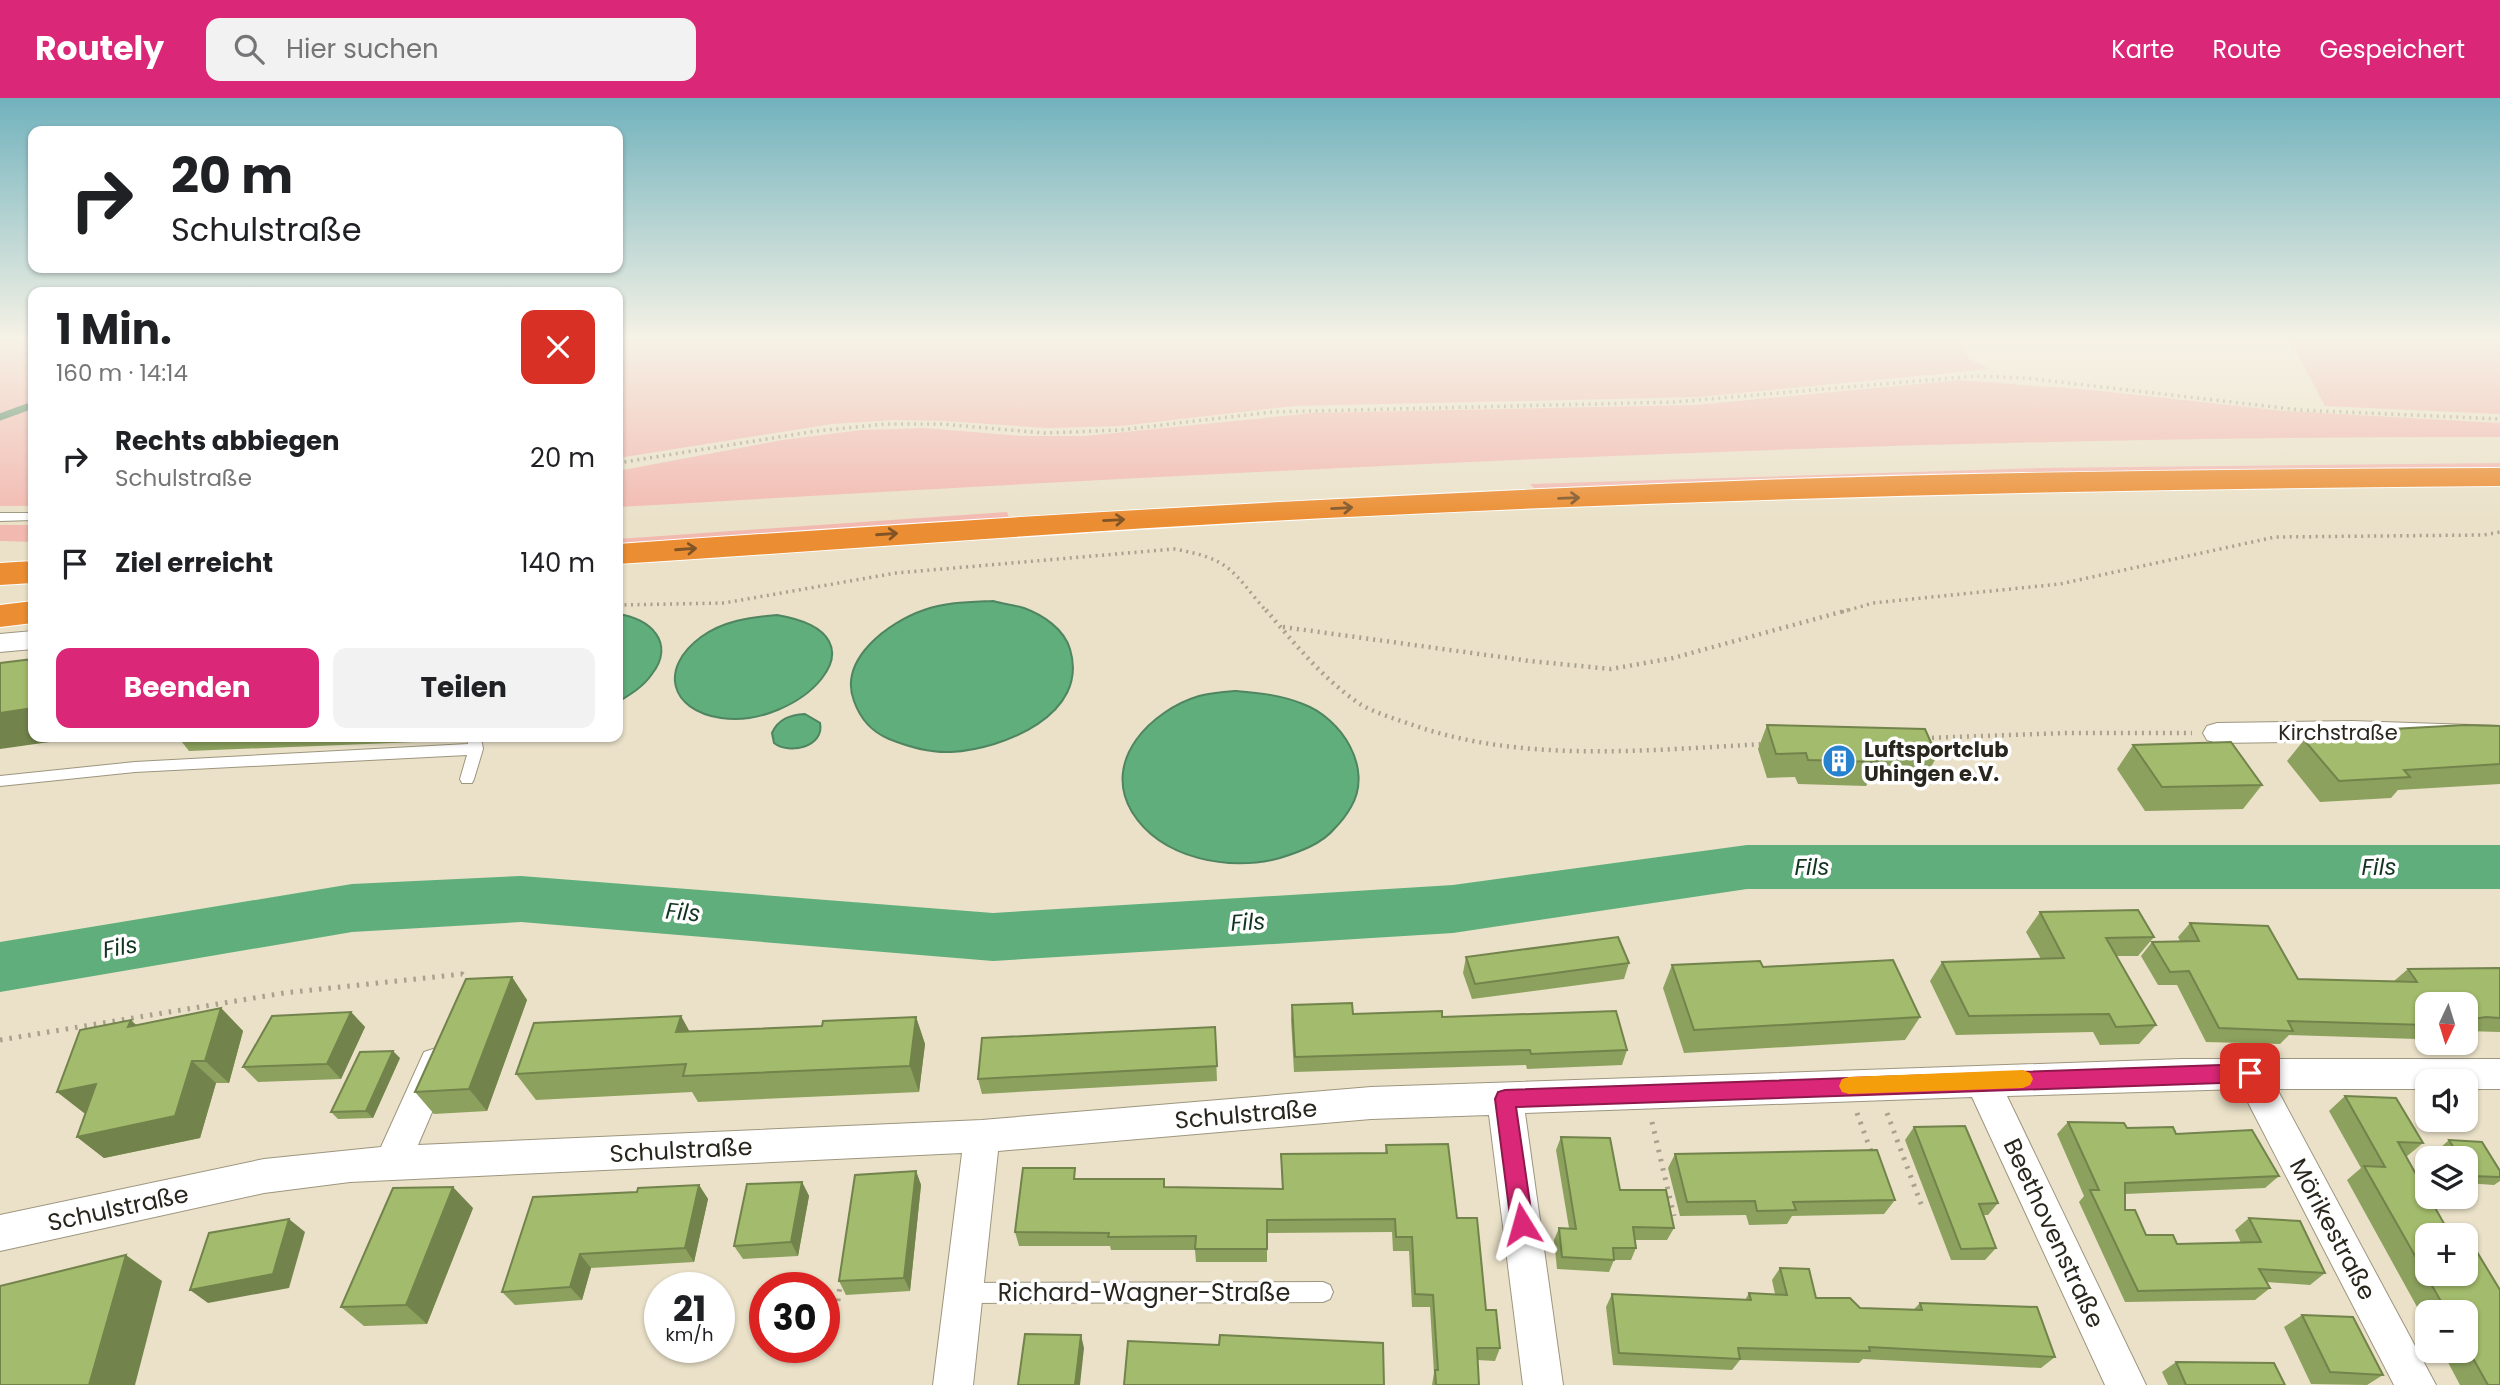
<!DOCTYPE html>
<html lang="de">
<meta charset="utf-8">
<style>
body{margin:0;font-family:Poppins,sans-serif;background:#f2f2f2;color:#202124;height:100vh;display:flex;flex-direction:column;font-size:26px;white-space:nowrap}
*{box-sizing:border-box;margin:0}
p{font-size:23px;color:#757577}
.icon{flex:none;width:38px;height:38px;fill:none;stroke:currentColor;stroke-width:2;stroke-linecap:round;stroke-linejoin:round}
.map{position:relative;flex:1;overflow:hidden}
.details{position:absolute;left:28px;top:189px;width:595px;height:455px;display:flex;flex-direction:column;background:#fff;border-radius:14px;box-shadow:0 2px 5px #0004}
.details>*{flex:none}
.banner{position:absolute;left:28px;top:28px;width:595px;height:147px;border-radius:14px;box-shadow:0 2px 5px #0004;background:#fff;color:#202124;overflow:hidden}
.needle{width:46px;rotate:184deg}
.controls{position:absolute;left:2415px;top:894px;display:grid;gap:14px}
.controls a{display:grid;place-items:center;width:63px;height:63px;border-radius:14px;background:#fff;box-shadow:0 2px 5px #0004;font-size:35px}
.speed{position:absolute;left:644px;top:1174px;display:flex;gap:14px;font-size:35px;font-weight:700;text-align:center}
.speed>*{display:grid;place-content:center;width:91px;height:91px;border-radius:50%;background:#fff;box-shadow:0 2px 5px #0004;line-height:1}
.speed small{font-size:18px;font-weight:400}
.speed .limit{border:10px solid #d22;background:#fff;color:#111}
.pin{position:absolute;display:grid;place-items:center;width:60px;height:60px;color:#fff;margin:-30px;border-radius:14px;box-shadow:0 4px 10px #0006}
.me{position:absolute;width:77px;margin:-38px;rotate:352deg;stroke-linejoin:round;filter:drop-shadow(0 0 5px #0008)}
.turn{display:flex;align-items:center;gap:24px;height:147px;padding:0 28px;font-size:32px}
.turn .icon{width:91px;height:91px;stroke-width:2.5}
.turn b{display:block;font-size:49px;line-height:60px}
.round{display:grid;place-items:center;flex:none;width:74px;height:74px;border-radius:14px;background:#f2f2f2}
.summary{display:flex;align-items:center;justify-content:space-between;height:119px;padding:0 28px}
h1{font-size:42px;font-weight:700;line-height:52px}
.action{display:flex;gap:14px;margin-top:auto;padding:14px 28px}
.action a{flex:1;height:80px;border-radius:14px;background:#db2777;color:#fff;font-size:28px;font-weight:700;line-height:80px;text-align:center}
.action a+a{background:#f2f2f2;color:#202124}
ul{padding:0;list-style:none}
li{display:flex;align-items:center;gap:21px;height:105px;padding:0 28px}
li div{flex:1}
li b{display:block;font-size:26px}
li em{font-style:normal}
header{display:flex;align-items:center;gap:42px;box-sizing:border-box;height:98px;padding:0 35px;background:#db2777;color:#fff}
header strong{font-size:33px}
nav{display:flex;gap:38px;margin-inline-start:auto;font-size:24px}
.search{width:490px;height:63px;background:#f2f2f2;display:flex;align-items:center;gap:18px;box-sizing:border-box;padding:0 24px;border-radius:14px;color:#757577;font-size:26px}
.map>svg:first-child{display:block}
.green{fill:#f2b9b1}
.water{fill:#5fae7c;stroke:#4f8560;stroke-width:2}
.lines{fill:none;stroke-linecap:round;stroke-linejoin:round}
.stream{stroke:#4f8560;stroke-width:7}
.river{fill:#5fae7c;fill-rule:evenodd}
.lane-casing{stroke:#9d957e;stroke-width:2}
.street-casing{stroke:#9d957e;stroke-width:2}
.highway-casing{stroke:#fff;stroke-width:2}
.path-far2{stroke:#a8a18e;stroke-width:3.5;stroke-dasharray:2 4.5;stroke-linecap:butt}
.path-far1{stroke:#a8a18e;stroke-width:4.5;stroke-dasharray:2 5;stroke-linecap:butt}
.path{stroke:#a8a18e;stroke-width:5;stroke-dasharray:2.5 7;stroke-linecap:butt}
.lane{fill:#fff;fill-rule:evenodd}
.street{fill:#fff;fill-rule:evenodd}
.highway{fill:#eb8d32;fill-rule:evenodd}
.wall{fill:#8ca15d}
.shaded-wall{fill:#72834c}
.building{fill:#a3bb6c;stroke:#72834c;stroke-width:2}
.oneway{stroke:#805426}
.route{fill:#db2777;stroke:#8e194d;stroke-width:2}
.slow{fill:#f59e0b}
.labels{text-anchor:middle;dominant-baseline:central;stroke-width:7;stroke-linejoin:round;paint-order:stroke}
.street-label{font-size:21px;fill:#29261d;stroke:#fff}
.poi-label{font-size:21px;font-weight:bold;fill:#29261d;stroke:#fff;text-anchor:start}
.water-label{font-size:23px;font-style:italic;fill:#133520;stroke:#fff}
.near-street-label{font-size:24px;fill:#29261d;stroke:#fff}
</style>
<header>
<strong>Routely</strong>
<div class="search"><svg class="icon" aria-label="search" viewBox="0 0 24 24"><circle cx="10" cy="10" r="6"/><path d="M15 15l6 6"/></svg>Hier suchen</div>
<nav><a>Karte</a><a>Route</a><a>Gespeichert</a></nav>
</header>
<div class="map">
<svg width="2500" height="1287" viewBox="0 0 2500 1287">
<rect width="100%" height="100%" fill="#eae1c8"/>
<!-- green -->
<g class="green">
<rect x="0" y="243" width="33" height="165"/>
<path d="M618 243H1961L1969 261 1990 271 1698 299 1294 308 1120 328 1046 330 946 323 894 322 832 326 618 360Z"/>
<path d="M2291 243H2500V316L2325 308Z"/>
<path d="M1960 282 2091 292 2285 313 2500 325V339C1872 338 1245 373 618 409V373L782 342 862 332 924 330 1021 338H1085L1313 315 1696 307Z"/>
<path d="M2500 365V369L1895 378 1534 390 1530 386 2040 370Z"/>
<path d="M1007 414 1009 420 618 448V441Z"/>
<path d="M0 427H33V444L0 443Z"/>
</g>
<!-- water -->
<g class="water">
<path d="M993 503C1003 506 1014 507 1024 510 1043 517 1064 531 1070 551 1090 617 1003 651 951 654 930 655 909 649 889 641 872 634 860 620 854 603 838 561 889 524 924 512 946 504 970 504 993 503Z"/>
<path d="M618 516C650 520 676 545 652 576 643 589 631 596 618 604Z"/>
<path d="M777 517C896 537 796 632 721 620 669 612 659 570 701 539 723 523 750 519 777 517Z"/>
<path d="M1236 593C1260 595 1281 597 1303 606 1341 620 1374 670 1351 709 1347 716 1341 724 1335 730 1322 746 1299 754 1280 760 1230 774 1161 761 1132 714 1101 662 1152 612 1199 598 1211 595 1224 594 1236 593Z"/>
<path d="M805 616 820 625C825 649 789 657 774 645L772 635C778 621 790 617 805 616Z"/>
</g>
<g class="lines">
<!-- stream -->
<path class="stream" d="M0 319 33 307"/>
<!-- river -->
<path class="river" d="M1747 747H2500V791H1747L1453 835 993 863 521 824 352 834 0 894V844L352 786 521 778 993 815 1453 787Z"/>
<defs>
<g id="lane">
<path d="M0 415H33V422L0 423Z"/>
<path d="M467 639H481L483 651 474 681 472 685H462L460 681 467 657 135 674 0 688V678L135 664 468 646Z"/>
<path d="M1323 1184 1330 1187 1333 1194 1330 1201 1323 1204 965 1205 958 1202 955 1195 958 1188 965 1185Z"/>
</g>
<g id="street">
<path d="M33 533V551L0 554V536Z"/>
<path d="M2352 623 2500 628V648L2352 643 2217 645 2207 642 2203 635 2207 628 2217 625Z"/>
<path d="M436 950 448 954 453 965 418 1047 982 1022 1371 989 2182 961H2500V991H2466V984H2427V991H2277L2436 1287H2394L2241 991 2007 998 2146 1287H2105L1972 999 1525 1015 1563 1287H1523L1489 1017 1371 1021 998 1053 973 1287H933L962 1055 350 1084 264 1095 0 1153V1117L264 1061 381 1049 424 954Z"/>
</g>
<g id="highway">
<path d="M2500 370V388C2108 391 1717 400 1326 420 1090 432 854 451 618 466V446C1008 418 1399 395 1790 381 2027 373 2263 371 2500 370Z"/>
<path d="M33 463V485L0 487V465Z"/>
<path d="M33 503V525L0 529V507Z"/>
</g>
</defs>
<!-- lane casing -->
<use href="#lane" class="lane-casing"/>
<!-- street casing -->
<use href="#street" class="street-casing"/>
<!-- highway casing -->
<use href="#highway" class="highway-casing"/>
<!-- path-far2 -->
<g class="path-far2">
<path d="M618 365 816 333 885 326H942L1044 335 1119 332 1272 314 1674 304 1975 278 2025 280 2300 312 2500 321"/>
<path d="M618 507 724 505 896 475 1174 451C1231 461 1231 472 1267 514"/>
<path d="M1842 514 1873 505 2060 486 2275 439 2484 437 2500 434"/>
</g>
<!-- path-far1 -->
<g class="path-far1">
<path d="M1266 512C1294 545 1324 582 1360 606 1375 615 1393 620 1410 626 1522 666 1648 652 1765 646"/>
<path d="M1283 529 1530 563 1611 571 1673 560 1848 512"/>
<path d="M1925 640 2066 635H2192"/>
</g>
<!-- path -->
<g class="path">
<path d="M0 942 284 895 462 876 471 885"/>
<path d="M1857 1015 1872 1056"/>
<path d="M1887 1015 1921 1106"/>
<path d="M1652 1024 1674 1118"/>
<path d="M838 1203 841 1179"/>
</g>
<!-- lane -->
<use href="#lane" class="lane"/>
<!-- street -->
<use href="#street" class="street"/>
<!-- highway -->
<use href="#highway" class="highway"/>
</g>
<!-- wall -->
<g class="wall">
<path d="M1767 627 1937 658 1924 682 1870 681 1866 688 1798 686 1795 679 1767 680 1758 651Z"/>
<path d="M2500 628V686L2398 692 2391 700 2320 704 2287 663 2304 642 2389 637 2393 631Z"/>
<path d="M178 639H419L416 644 189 653Z"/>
<path d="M2133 647 2262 687 2243 711 2145 713 2117 671Z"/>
<path d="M2040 814 2154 839 2138 858H2117L2156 927 2139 946 2100 947 2093 934 1956 937 1930 883 1942 864 2041 861 2026 834Z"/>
<path d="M2190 825 2298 881 2394 883 2408 871 2500 870V934L2466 933V906H2427V939L2416 941 2289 937 2280 946 2206 944 2177 887H2158L2141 858 2152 844 2180 843 2178 839Z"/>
<path d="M1466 859 1629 865 1624 881 1472 901 1463 875Z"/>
<path d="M1672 867 1920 919 1905 942 1684 955 1663 890Z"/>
<path d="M512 879 527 902 487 1013 434 1016 415 994Z"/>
<path d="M1292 907 1353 916 1442 919 1627 952 1622 967 1527 971 1526 967 1294 974 1291 922Z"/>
<path d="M221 910 243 933 229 985H216L200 1040 104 1060 77 1039 85 1015H84L136 927Z"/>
<path d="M351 914 365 929 341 981 258 984 243 969Z"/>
<path d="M681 918 689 934 822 928 916 919 925 946 919 994 698 1004 692 994 536 1002 516 976Z"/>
<path d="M1215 929 1217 983 982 996 978 981Z"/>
<path d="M400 960 373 1020 338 1021 331 1014Z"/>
<path d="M2345 998 2423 1045 2406 1059 2500 1287H2460L2442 1253H2466V1214H2427V1227L2347 1082 2361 1070 2329 1013Z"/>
<path d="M2068 1024 2176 1036 2279 1078 2265 1090 2125 1096V1112L2146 1137 2177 1146 2241 1145 2235 1132 2249 1120 2325 1175 2310 1187 2266 1184 2270 1190 2255 1202 2125 1204 2079 1104 2084 1098 2057 1036Z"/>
<path d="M1914 1029 1998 1105 1988 1117H1984L1996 1150 1985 1162H1951L1905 1042Z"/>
<path d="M1561 1039 1620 1092 1674 1130 1667 1142H1635L1636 1150 1631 1162H1614L1609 1174 1557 1171 1554 1142 1559 1130H1569L1556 1052Z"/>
<path d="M2449 1042 2500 1073V1083L2494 1087 2466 1085V1060H2446L2440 1050Z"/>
<path d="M1386 1047 1457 1120 1486 1212 1500 1250 1495 1263 1477 1262 1479 1287H1432L1434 1275 1430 1209H1412L1409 1153H1393L1392 1134 1267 1135V1164H1196L1195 1152H1111L1110 1148H1019L1015 1134 1077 1081H1164L1165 1089 1282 1091 1281 1056 1385 1055Z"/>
<path d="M1675 1056 1895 1102 1884 1116 1792 1118 1787 1126 1749 1127 1746 1117 1680 1118 1668 1070Z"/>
<path d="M916 1073 921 1087 910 1193 846 1197 839 1183Z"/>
<path d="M802 1084 809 1098 798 1158 743 1161 734 1148Z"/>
<path d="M699 1087 708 1101 694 1164 591 1170 582 1202 515 1207 502 1194 637 1094Z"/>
<path d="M473 1110 427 1226 364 1228 341 1209Z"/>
<path d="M1780 1170 1816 1200 1860 1210 1914 1211 1920 1205 2055 1259 2041 1270 1863 1261 1859 1265 1740 1262 1732 1272 1613 1267 1606 1209 1612 1196 1745 1202 1749 1195 1775 1196 1772 1182Z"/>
<path d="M2302 1217 2383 1277 2367 1287 2311 1286 2284 1229Z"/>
<path d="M2176 1264 2285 1287H2168L2162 1274Z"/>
</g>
<!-- shaded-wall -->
<g class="shaded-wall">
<path d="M33 610V639H85L0 651V615Z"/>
<path d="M412 639H419L416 644Z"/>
<path d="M512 879 527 902 487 1013 469 991Z"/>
<path d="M221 910 243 933 229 985 205 963Z"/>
<path d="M351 914 365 929 341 981 327 966Z"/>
<path d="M681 918 696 945 676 934Z"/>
<path d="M916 919 925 946 919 994 910 968Z"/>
<path d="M131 922 155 945 128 929Z"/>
<path d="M393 953 400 960 373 1020 366 1013Z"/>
<path d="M192 963 216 985 200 1040 104 1060 77 1039Z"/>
<path d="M96 986 122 1008 84 1015 57 994Z"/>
<path d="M916 1073 921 1087 910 1193 904 1180Z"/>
<path d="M802 1084 809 1098 798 1158 791 1144Z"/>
<path d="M699 1087 708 1101 694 1164 685 1150Z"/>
<path d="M453 1089 473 1110 427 1226 406 1207Z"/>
<path d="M289 1121 305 1134 289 1190 208 1205 190 1192Z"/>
<path d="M580 1156 591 1170 582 1202 570 1189Z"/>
<path d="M126 1157 162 1183 135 1287H89Z"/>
<path d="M1081 1237 1084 1250 1080 1287H1075Z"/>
</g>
<!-- building -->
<g class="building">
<path d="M33 561V610L0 615V565Z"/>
<path d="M1767 627 1925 631 1937 658 1875 656 1878 664 1808 662 1806 655 1776 656Z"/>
<path d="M2465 627 2500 628V666L2404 672 2410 679 2339 683 2304 642 2398 637 2393 631Z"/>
<path d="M2231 644 2262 687 2162 689 2133 647Z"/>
<path d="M2138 812 2154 839 2106 840 2156 927 2116 929 2109 916 1969 918 1942 864 2064 860 2040 814Z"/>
<path d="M2190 825 2268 828 2298 881 2417 884 2408 871 2500 870V920L2486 919 2466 922V906H2427V927L2288 923 2293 933 2219 930 2189 873 2170 874 2152 844 2199 843Z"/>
<path d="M1618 839 1629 865 1475 886 1466 859Z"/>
<path d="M1893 862 1920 919 1694 932 1672 867 1760 863 1763 869Z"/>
<path d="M512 879 469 991 415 994 466 881Z"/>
<path d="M1352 905 1353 916 1442 913V919L1616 913 1627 952 1531 956 1530 952 1295 959 1292 907Z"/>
<path d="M221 910 205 963H192L175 1018 77 1039 96 986 57 994 80 932 131 922 128 929Z"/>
<path d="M351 914 327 966 243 969 272 918Z"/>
<path d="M681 918 676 934 822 928 823 923 916 919 910 968 683 978 686 966 516 976 534 925Z"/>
<path d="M1215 929 1217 968 978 981 982 940Z"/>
<path d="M393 953 366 1013 331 1014 360 954Z"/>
<path d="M2345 998 2396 1000 2423 1045 2398 1044 2427 1096V1099H2429L2451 1138H2427V1176H2466V1153L2477 1154 2500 1192V1287H2488L2466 1248V1214H2447L2364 1068 2385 1069Z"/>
<path d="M2068 1024 2124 1025 2127 1030 2173 1029 2176 1036 2252 1032 2279 1078 2125 1085V1112H2135L2146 1137H2173L2177 1146 2261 1144 2249 1120 2300 1123 2325 1175 2259 1171 2270 1190 2138 1193 2090 1092H2099Z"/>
<path d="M1965 1028 1998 1105 1979 1106 1996 1150 1961 1151 1914 1029Z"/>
<path d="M1561 1039 1610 1040 1620 1092H1666L1674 1130 1633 1129 1636 1150H1613L1614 1162 1562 1159 1559 1130 1576 1131Z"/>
<path d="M2449 1042 2482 1044 2500 1073V1079L2470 1078 2466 1070V1060H2460Z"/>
<path d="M1448 1046 1457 1120H1477L1486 1212H1496L1500 1250H1477L1479 1287H1436L1435 1272H1438L1433 1197 1415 1196 1412 1139H1396L1395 1121 1267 1122V1151H1195L1196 1138 1108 1139 1109 1135 1015 1134 1023 1070H1075L1074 1081H1164V1089L1283 1091 1281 1056 1387 1055 1386 1047Z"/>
<path d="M1877 1052 1895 1102 1793 1104 1796 1112 1757 1113 1755 1103 1687 1104 1675 1056Z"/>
<path d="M916 1073 904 1180 839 1183 855 1077Z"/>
<path d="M802 1084 791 1144 734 1148 747 1086Z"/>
<path d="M699 1087 685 1150 580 1156 570 1189 502 1194 533 1099 637 1094 638 1090Z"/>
<path d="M453 1089 406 1207 341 1209 393 1090Z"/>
<path d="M289 1121 273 1176 190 1192 209 1135Z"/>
<path d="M126 1157 89 1287H0V1188Z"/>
<path d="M1780 1170 1809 1171 1816 1200H1850L1860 1210 1922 1212 1920 1205 2037 1209 2055 1259 1869 1249 1870 1253 1738 1250 1740 1261 1619 1255 1612 1196 1751 1202 1749 1195 1787 1197Z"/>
<path d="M2302 1217 2353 1219 2383 1277 2330 1274Z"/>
<path d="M1025 1236 1081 1237 1075 1287H1018Z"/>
<path d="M1220 1237 1383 1245 1384 1287H1124L1128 1243 1219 1247Z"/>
<path d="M2176 1264 2274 1265 2285 1287H2186Z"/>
</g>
<!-- one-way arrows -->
<defs><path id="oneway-shaft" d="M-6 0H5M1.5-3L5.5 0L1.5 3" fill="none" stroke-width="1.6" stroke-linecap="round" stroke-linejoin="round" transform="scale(1.75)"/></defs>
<g class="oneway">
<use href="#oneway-shaft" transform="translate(1569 400) rotate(-2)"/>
<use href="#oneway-shaft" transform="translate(1342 410) rotate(-3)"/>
<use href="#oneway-shaft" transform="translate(1114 422) rotate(-3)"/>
<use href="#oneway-shaft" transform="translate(887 436) rotate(-4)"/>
<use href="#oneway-shaft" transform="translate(686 451) rotate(-4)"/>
</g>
<!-- sky -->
<linearGradient id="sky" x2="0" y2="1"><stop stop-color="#71b2bd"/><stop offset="0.57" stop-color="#f6f2e6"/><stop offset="1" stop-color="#f6f2e6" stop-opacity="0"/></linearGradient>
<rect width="2500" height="423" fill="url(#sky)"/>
<!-- route -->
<path class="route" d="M2250 966 2257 969 2260 975 2257 981 2250 984 1516 1009 1533 1126 1530 1133 1522 1136 1514 1133 1511 1126 1495 1001 1498 994 1505 992Z"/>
<!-- slow -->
<path class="slow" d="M2023 972 2030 975 2033 981 2030 987 2023 990 1849 996 1842 994 1839 988 1842 981 1849 979Z"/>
<!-- icons -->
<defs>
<symbol id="building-disc" viewBox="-11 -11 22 22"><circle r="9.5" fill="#2782cf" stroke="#fff"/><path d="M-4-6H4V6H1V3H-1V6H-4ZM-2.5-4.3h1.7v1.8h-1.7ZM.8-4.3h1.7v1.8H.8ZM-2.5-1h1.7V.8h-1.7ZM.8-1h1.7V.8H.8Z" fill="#fff"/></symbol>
</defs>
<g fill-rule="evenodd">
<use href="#building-disc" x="1820" y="644" width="38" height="38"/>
</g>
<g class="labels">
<!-- street labels -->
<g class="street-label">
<text x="2338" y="634">Kirchstraße</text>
</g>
<!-- poi labels -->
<g class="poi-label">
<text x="1864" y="651">Luftsportclub<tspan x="1864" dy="24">Uhingen e.V.</tspan></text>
</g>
<!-- water labels -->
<g class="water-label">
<text x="1812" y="769">Fils</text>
<text x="2379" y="769">Fils</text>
<text transform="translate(683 814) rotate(5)">Fils</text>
<text transform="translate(1248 824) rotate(-3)">Fils</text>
<text transform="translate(120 849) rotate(-10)">Fils</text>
</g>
<!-- near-street labels -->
<g class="near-street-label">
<text transform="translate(1246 1016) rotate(-5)">Schulstraße</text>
<text transform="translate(681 1052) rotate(-3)">Schulstraße</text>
<text transform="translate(118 1110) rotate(-12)">Schulstraße</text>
<text transform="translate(2333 1131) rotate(62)">Mörikestraße</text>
<text transform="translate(2054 1135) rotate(65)">Beethovenstraße</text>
<text x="1144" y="1194">Richard-Wagner-Straße</text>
</g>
</g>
</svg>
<div class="controls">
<a><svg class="needle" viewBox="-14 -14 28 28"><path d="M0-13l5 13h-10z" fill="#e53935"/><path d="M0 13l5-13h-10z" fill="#757577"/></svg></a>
<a><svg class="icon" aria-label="sound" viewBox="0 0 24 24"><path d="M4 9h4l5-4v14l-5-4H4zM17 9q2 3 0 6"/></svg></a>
<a><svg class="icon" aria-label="layers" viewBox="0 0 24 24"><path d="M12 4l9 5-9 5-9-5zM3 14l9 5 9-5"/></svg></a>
<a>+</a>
<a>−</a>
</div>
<div class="speed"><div>21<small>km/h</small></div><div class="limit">30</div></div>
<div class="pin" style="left:2250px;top:975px;background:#d93025"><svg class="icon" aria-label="arrive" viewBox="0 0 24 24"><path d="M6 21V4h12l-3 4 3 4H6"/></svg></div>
<svg class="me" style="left:1522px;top:1126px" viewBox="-20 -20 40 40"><path d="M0-17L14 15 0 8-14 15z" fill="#db2777" stroke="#fff" stroke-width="4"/></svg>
<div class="banner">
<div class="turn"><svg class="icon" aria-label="right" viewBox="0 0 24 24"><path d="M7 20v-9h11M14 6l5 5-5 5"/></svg><div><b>20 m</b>Schulstraße</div></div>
</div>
<section class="details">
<div class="summary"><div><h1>1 Min.</h1><p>160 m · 14:14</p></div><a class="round" style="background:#d93025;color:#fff"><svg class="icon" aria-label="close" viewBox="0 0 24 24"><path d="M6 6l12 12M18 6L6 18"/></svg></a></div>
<ul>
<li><svg class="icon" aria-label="right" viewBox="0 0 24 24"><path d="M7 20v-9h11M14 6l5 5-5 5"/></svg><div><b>Rechts abbiegen</b><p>Schulstraße</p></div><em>20 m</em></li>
<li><svg class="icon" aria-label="arrive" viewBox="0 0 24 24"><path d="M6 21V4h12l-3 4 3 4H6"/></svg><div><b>Ziel erreicht</b></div><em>140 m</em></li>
</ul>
<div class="action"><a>Beenden</a><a>Teilen</a></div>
</section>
</div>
